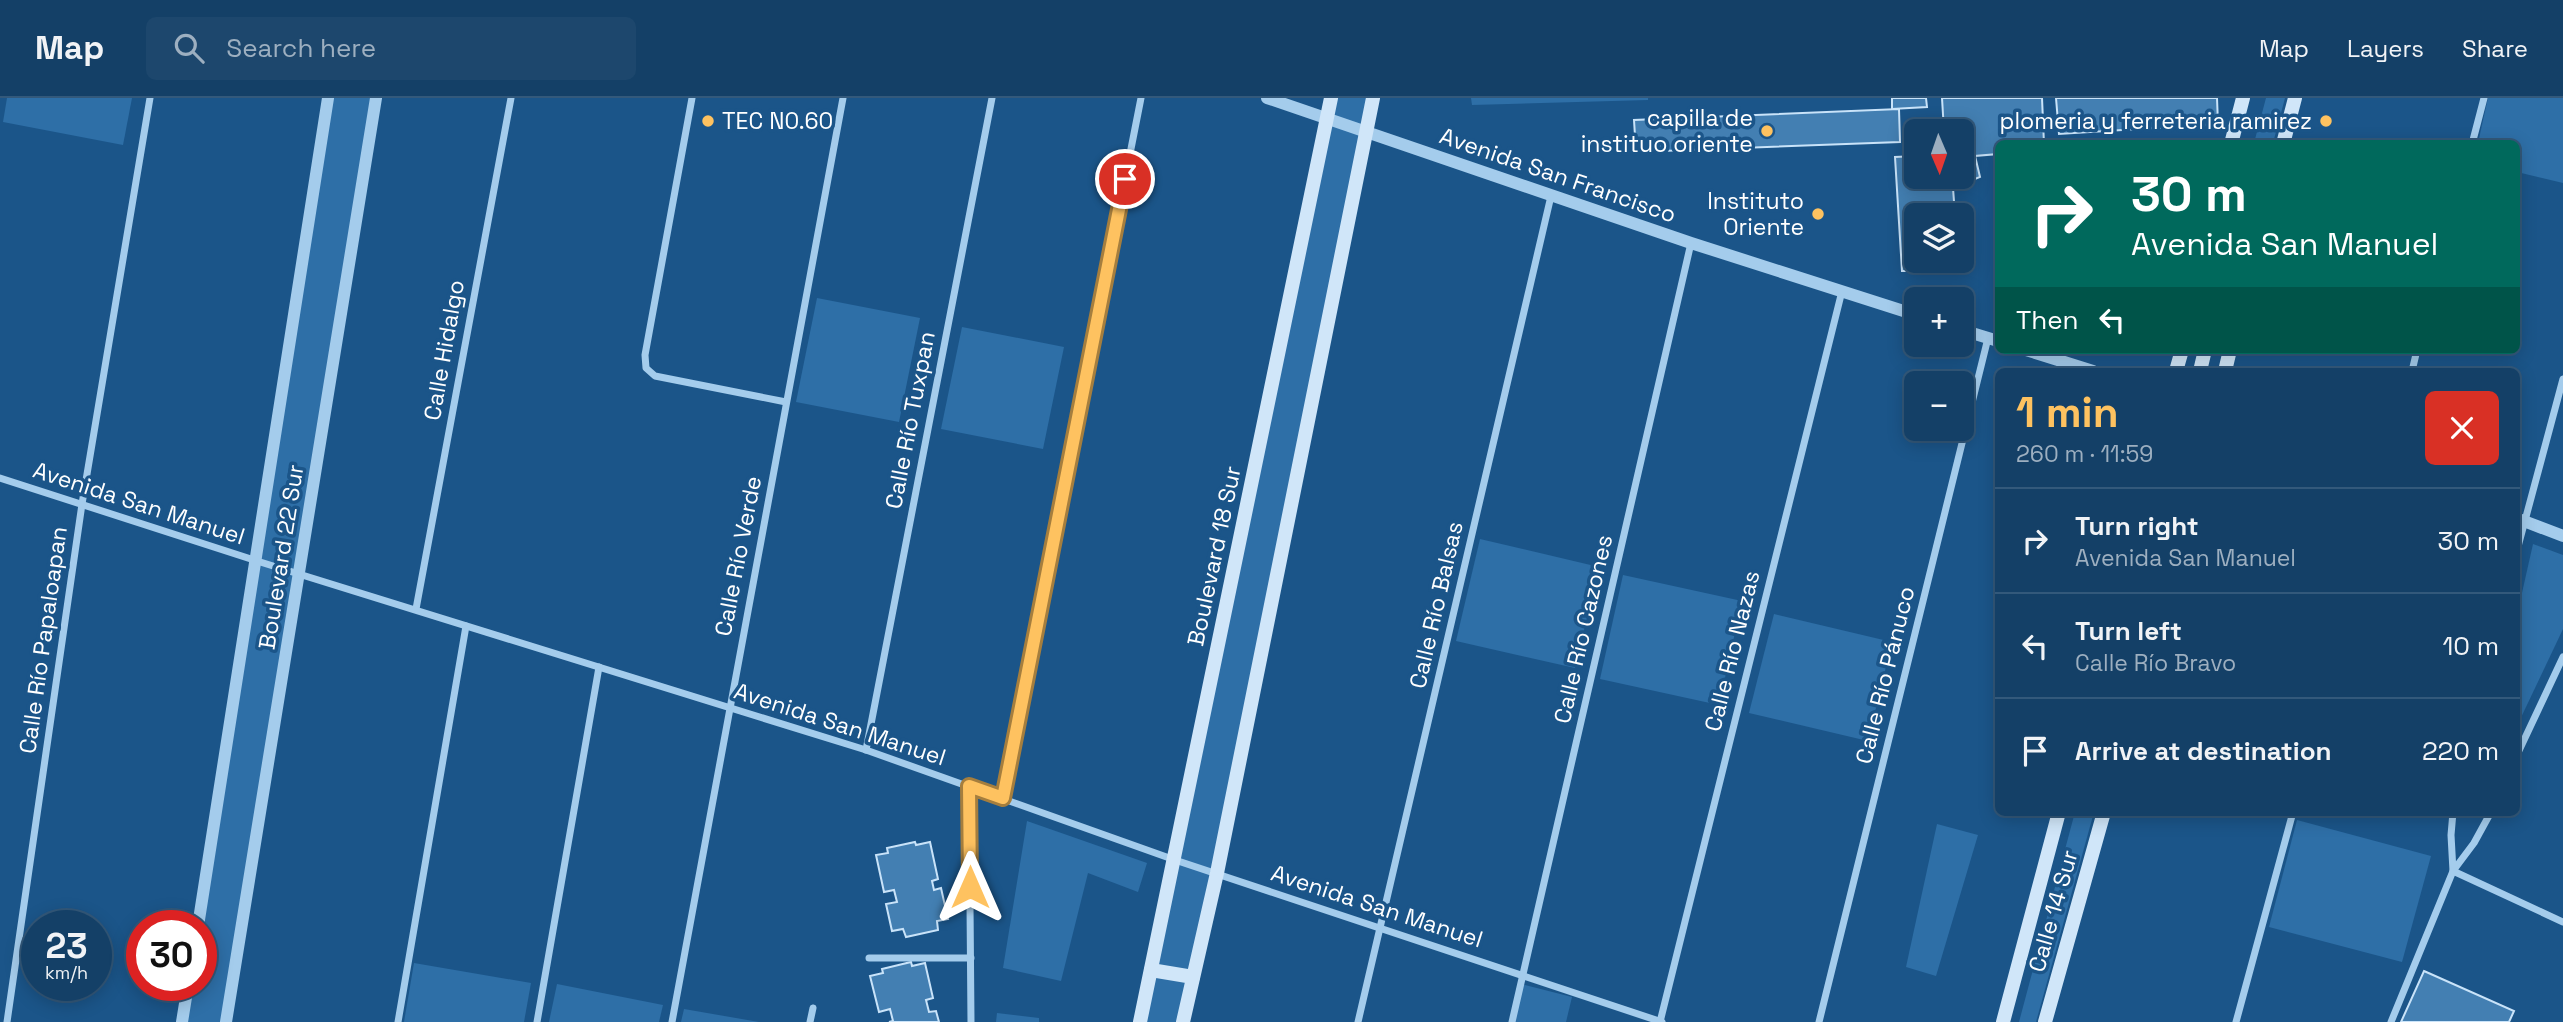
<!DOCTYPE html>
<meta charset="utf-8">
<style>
body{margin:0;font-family:"Space Grotesk",sans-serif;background:#1d476d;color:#f1f3f6;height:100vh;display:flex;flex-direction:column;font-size:26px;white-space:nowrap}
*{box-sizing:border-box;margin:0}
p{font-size:23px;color:#9dafc0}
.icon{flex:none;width:38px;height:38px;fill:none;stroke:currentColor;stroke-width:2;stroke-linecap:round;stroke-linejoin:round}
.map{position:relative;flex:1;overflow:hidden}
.drawer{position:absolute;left:1995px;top:270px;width:525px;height:448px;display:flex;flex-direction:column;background:#144067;border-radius:10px;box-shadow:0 4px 18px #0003,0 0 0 2px #33597b}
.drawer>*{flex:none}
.hud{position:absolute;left:1995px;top:42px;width:525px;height:214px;border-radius:10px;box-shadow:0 4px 18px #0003,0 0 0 2px #33597b;background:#00695c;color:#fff;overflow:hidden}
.needle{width:46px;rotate:178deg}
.controls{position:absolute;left:1904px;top:21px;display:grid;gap:14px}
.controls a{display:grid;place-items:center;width:70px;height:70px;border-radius:10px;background:#144067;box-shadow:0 4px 18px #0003,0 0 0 2px #33597b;font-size:35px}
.speed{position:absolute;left:21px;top:812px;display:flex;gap:14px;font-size:35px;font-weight:700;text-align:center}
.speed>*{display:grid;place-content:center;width:91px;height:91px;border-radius:50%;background:#144067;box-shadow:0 4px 18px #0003,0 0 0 2px #33597b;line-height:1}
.speed small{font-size:18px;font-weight:400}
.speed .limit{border:10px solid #d22;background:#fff;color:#111}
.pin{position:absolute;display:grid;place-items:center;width:60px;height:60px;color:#fff;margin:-30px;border:4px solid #fff;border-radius:50%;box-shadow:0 2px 7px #0007}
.me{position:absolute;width:77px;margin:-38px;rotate:0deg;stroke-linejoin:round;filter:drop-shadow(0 0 5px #0008)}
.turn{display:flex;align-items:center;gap:24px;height:147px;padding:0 21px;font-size:32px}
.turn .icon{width:91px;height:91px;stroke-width:2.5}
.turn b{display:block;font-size:49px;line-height:60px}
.then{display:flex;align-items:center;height:66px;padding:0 21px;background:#0003;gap:14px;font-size:26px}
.round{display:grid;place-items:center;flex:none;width:74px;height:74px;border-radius:10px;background:#1d476d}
.headline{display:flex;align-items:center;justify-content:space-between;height:119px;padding:0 21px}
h1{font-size:42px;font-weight:700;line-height:52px;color:#fec260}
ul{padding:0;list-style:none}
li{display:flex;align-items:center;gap:21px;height:105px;padding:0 21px;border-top:2px solid #33597b}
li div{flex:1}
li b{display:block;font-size:26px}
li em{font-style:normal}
header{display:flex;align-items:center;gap:42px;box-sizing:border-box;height:98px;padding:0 35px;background:#144067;border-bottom:2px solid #33597b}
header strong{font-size:33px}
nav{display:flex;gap:38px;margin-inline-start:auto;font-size:24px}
.search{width:490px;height:63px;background:#1d476d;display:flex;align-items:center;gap:18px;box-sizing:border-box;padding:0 24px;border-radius:10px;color:#9dafc0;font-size:26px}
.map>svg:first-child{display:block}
.green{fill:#2e6fa7}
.building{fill:#437fb2;stroke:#c9e3f9;stroke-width:2}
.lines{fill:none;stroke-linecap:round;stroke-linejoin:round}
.minor{stroke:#a4ccec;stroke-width:7}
.tertiary{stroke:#a4ccec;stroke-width:12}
.secondary{stroke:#d0e6f9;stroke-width:14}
.route-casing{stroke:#a57e3e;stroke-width:18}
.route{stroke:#fec260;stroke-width:12}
.poi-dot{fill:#fec260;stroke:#1b5589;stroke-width:2.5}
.labels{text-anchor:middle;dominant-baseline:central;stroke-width:7;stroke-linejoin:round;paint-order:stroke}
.poi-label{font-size:23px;fill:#fff;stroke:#1b5589;text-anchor:end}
.street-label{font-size:23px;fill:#fff;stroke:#1b5589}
</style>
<header>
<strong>Map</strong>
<div class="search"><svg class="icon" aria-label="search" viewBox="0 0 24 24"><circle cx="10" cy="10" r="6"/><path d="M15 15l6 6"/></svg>Search here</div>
<nav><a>Map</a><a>Layers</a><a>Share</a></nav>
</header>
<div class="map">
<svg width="2563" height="924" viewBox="0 0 2563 924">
<rect width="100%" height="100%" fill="#1b5589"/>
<!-- green -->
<g class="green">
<path d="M7 0H132L123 47 3 24Z"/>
<path d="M328 0H377L226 924H182L188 887H201V828Z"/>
<path d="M1331 0H1373L1183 924H1140Z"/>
<path d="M1471 0H1648V2L1472 7Z"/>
<path d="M2266 0H2285L2273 45H2254Z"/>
<path d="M2488 0H2563V85L2517 74 2516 46 2478 45Z"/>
<path d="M817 200 920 220 899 324 796 304Z"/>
<path d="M962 229 1064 249 1043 351 941 331Z"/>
<path d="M1480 441 1599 469 1575 570 1456 543Z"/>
<path d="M2533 446 2563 457V531L2517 628V517Z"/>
<path d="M1623 477 1742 503 1719 607 1600 581Z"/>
<path d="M1774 516 1892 544 1868 643 1749 615Z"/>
<path d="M2075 714H2094L2036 924H2019Z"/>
<path d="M2297 722 2431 758 2402 864 2269 829Z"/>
<path d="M1027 723 1147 765 1138 794 1088 775 1061 883 1003 870Z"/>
<path d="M1937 726 1978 737 1936 878 1906 869Z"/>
<path d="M414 865 531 885 524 924H404Z"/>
<path d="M557 886 663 907 659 924H549Z"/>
<path d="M1521 886 1572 899 1566 924H1511Z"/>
<path d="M684 911 759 924H681Z"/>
<path d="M997 915 1039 920V924H996Z"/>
</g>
<!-- building -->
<g class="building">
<path d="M1892 0H1926L1927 9 1892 11Z"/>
<path d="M1942 0H2042L2044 46H1998V56L1975 58 1980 79 1953 90 1955 117H1916V163H1958L1959 173H1902L1895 59 1916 58V79H1962V33H1944Z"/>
<path d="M2056 0H2217L2218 26 2059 36Z"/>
<path d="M1899 11 1900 44 1636 54 1634 22Z"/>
<path d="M915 744 916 747 930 744 938 781 932 783 934 792 941 790 948 821 937 823 938 832 906 839 903 831 892 833 886 806 897 804 894 792 884 794 876 757 888 755 887 750Z"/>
<path d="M911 864 912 868 925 865 933 900 926 902 929 914 936 913 939 924H889L893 923 890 911 879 914 870 878 883 875 882 871Z"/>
<path d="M2424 873 2514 913 2509 924H2401Z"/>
</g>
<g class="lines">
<!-- minor -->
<g class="minor">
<path d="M692 0 645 257 646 270 655 278 786 304"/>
<path d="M2472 46 2484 0"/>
<path d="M2412 273 2417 252"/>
<path d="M0 380 257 463 866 652 1175 762 1662 924"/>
<path d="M2516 456 2563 281"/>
<path d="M416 511 511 0"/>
<path d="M866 652 992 0"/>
<path d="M2516 659 2563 559"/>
<path d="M969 688 971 924"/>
<path d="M1003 700 1141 0"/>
<path d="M2453 714 2451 737 2453 773 2563 824"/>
<path d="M869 860H971"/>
<path d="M7 924 82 406 150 0"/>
<path d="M398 924 466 528"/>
<path d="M537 924 599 569"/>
<path d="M672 924 843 0"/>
<path d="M810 924 813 910"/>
<path d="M1358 924 1551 98"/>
<path d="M1512 924 1691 145"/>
<path d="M1660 924 1842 193"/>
<path d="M1819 924 1988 240"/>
<path d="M2236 924 2293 714"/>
<path d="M2391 924 2453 773 2474 745 2491 714"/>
</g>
<!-- tertiary -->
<g class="tertiary">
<path d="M1267 0 1691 145 1916 217"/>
<path d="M1962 232 1998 243"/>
<path d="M2026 252 2093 273"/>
<path d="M2516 420 2563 438"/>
<path d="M198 828 328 0"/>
<path d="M182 924 188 887"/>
<path d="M226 924 376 0"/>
</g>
<!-- secondary -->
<g class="secondary">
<path d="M2231 46 2243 0"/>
<path d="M2283 46 2295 0"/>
<path d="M2176 273 2182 252"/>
<path d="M2200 273 2205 252"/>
<path d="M2225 273 2230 252"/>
<path d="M1151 872 1193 879"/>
<path d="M1140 924 1331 0"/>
<path d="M1183 924 1217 775 1373 0"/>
<path d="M2003 924 2059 714"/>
<path d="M2045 924 2104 714"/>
</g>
</g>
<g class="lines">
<defs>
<path id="route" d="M970 789 969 688 1003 700 1125 81"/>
</defs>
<!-- route casing -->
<use href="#route" class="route-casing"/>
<!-- route -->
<use href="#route" class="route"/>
</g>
<!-- markers -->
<g class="poi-dot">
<circle cx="708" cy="23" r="7"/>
<circle cx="2326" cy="23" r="7"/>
<circle cx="1767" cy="33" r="7"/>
<circle cx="1818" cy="116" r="7"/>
</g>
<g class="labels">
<!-- poi labels -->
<g class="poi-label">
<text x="1753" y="20">capilla de<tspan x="1753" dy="26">instituo oriente</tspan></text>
<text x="722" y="23" text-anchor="start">TEC N0.60</text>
<text x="2312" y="23">plomeria y ferreteria ramirez</text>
<text x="1804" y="103">Instituto<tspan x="1804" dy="26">Oriente</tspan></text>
</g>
<!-- street labels -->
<g class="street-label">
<text transform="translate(1558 77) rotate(19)">Avenida San Francisco</text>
<text transform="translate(444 252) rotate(-80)">Calle Hidalgo</text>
<text transform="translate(910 322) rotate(-79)">Calle Río Tuxpan</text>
<text transform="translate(139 405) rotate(18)">Avenida San Manuel</text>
<text transform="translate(738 458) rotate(-79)">Calle Río Verde</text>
<text transform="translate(1214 458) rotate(-78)">Boulevard 18 Sur</text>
<text transform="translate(281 459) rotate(-81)">Boulevard 22 Sur</text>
<text transform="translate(1436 507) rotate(-77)">Calle Río Balsas</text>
<text transform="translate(1583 531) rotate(-77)">Calle Río Cazones</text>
<text transform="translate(43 542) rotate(-82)">Calle Río Papaloapan</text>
<text transform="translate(1732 553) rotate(-76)">Calle Río Nazas</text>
<text transform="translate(1885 577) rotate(-76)">Calle Río Pánuco</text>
<text transform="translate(840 626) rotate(18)">Avenida San Manuel</text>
<text transform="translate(1377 808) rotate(18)">Avenida San Manuel</text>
<text transform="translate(2053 813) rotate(-74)">Calle 14 Sur</text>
</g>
</g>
</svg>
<div class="controls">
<a><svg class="needle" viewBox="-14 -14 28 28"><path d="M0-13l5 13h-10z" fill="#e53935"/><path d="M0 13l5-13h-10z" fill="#9dafc0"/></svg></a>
<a><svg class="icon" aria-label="layers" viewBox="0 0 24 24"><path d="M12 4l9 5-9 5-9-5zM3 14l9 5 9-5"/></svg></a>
<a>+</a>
<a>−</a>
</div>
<div class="speed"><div>23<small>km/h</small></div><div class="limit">30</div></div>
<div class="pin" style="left:1125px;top:81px;background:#d93025"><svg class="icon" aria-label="arrive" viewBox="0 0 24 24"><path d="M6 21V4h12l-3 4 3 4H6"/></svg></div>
<svg class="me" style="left:970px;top:789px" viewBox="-20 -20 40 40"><path d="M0-17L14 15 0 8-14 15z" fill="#fec260" stroke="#fff" stroke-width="4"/></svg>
<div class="hud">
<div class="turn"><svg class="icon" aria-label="right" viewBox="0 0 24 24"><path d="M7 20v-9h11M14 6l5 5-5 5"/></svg><div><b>30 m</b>Avenida San Manuel</div></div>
<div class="then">Then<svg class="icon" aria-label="left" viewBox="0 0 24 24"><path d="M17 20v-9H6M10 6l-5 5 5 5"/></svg></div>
</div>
<section class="drawer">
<div class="headline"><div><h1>1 min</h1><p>260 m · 11:59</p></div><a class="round" style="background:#d93025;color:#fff"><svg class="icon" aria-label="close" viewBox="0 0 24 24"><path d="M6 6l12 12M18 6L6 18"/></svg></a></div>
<ul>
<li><svg class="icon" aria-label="right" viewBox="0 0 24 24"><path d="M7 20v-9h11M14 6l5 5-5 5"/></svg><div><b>Turn right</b><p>Avenida San Manuel</p></div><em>30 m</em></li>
<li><svg class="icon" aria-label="left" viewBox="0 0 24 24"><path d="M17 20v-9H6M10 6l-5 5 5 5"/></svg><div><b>Turn left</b><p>Calle Río Bravo</p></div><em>10 m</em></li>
<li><svg class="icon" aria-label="arrive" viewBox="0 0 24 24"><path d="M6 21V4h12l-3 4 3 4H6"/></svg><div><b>Arrive at destination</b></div><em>220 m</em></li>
</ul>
</section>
</div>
